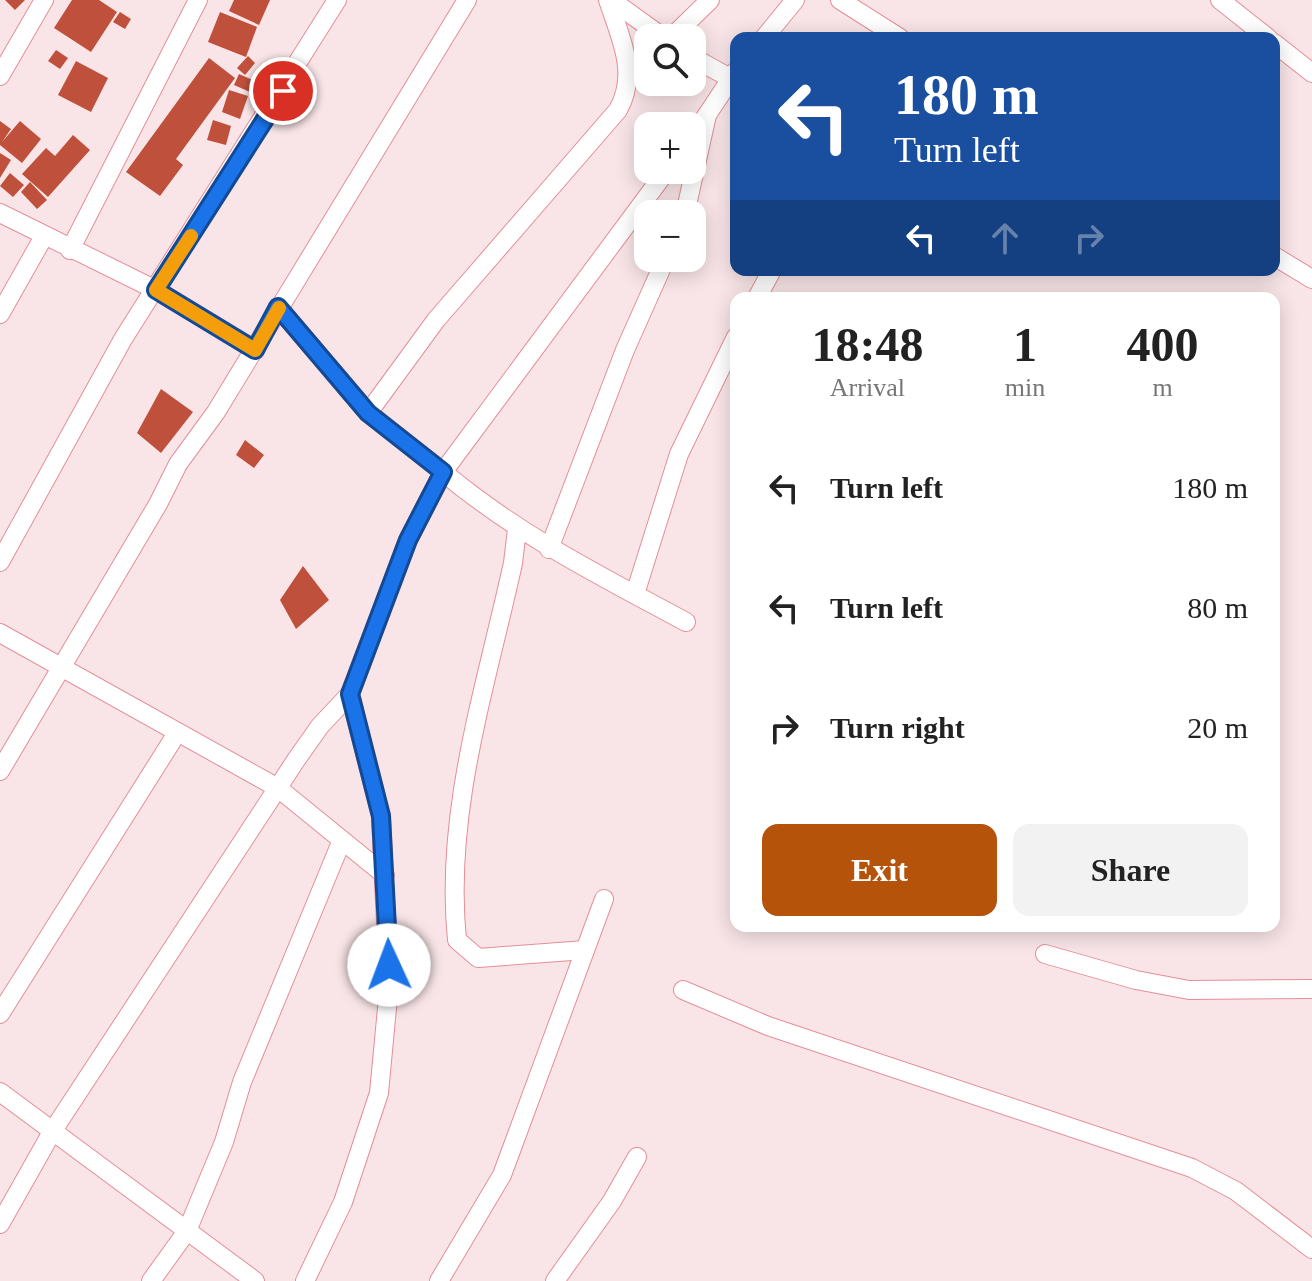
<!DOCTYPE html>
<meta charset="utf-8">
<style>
body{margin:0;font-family:"Times New Roman",serif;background:#f2f2f2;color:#222;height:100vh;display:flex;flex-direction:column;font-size:30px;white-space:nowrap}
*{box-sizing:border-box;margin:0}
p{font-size:26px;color:#767676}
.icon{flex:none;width:44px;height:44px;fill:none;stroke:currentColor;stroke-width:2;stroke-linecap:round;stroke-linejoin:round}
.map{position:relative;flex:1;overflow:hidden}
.drawer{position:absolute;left:730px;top:292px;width:550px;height:640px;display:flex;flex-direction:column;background:#fff;border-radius:16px;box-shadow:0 4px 20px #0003}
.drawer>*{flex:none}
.banner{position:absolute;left:730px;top:32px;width:550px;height:244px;border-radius:16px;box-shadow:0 4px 20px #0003;background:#1a4fa0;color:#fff;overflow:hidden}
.fabs{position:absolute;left:634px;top:24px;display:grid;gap:16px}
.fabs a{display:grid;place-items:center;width:72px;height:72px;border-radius:16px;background:#fff;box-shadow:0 4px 20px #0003;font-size:40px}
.pin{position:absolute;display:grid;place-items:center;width:68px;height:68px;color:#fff;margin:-34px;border:4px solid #fff;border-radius:50%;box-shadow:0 2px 8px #0007}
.me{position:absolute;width:88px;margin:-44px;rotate:358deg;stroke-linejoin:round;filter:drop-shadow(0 0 6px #0008)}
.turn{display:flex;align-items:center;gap:28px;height:168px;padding:0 32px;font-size:36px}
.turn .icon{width:104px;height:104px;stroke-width:2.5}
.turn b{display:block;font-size:56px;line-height:68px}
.lanes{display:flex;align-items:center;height:76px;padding:0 32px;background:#0003;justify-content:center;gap:40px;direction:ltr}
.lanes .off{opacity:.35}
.eta{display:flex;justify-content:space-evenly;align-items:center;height:136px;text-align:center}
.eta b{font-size:48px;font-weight:700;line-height:56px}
.primary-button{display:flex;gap:16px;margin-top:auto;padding:16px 32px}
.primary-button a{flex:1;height:92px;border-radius:16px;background:#b45309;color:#fff;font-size:32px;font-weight:700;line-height:92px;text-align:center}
.primary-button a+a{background:#f2f2f2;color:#222}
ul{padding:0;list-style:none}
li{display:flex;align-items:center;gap:24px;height:120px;padding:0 32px}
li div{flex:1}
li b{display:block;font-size:30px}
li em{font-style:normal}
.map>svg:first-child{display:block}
.building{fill:#bf503b}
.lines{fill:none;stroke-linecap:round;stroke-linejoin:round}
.minor-casing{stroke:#e58e98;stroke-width:20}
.minor{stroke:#fff;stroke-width:18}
.route-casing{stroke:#114b97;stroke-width:20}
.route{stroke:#1a73e8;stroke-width:14}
.slow{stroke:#f59e0b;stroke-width:14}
</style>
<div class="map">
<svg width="1312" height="1281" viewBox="0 0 1312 1281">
<rect width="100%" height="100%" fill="#f9e5e7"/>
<!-- building -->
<g class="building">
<path d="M5 0H25L15 10Z"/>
<path d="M72 0H99L117 12 91 52 54 28Z"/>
<path d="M234 0H270L259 25 229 11Z"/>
<path d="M120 12 131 19 125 29 113 22Z"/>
<path d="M220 12 257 27 246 57 208 42Z"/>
<path d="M56 50 68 58 60 69 48 61Z"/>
<path d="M248 56 255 63 245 75 237 68Z"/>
<path d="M209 58 235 78 176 159 183 165 160 196 126 172Z"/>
<path d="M76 61 108 78 91 112 58 95Z"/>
<path d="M239 74 255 81 250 92 234 85Z"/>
<path d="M229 90 248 96 240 119 222 112Z"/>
<path d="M213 120 231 126 226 145 207 140Z"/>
<path d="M0 121 11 129 2 142 20 121 41 139 22 163 0 145Z"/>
<path d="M73 135 90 150 48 197 22 174 46 148 55 156Z"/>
<path d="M0 153 11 160 0 178Z"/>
<path d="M10 173 24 185 13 197 0 186Z"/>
<path d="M30 182 47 200 37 209 21 192Z"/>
<path d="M161 389 193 412 161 453 137 433Z"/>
<path d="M245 440 264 455 254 468 236 455Z"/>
<path d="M303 566 329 600 296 629 280 600Z"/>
</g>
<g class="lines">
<defs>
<g id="minor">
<path d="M611 0 664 38"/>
<path d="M840 0 900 38"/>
<path d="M1220 0 1268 38"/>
<path d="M671 38 710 0"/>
<path d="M764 38 795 0"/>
<path d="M1274 43 1312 73"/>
<path d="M692 57 730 78"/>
<path d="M0 76 44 0"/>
<path d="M701 124 736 71"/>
<path d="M667 170 443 472C518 535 601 576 686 622"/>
<path d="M0 213 156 290 255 350"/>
<path d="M685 214 707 115"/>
<path d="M70 250 198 0"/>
<path d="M1274 256 1312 279"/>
<path d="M757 298 772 270"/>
<path d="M278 307 368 413 443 472 408 540 350 694 381 816 389 987 379 1093 343 1202 305 1281"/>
<path d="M0 314 43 238"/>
<path d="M368 413 436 320 618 110C639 73 620 37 608 0"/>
<path d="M517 529 513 563C486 687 444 812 457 940L478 958 585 950"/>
<path d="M549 549 625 350 666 258"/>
<path d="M0 562 123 339 337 0"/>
<path d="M635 594 679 454 736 337"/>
<path d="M0 633 278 788 385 875"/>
<path d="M0 771 158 504 178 464 216 412 467 0"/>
<path d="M1045 954 1136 980 1189 990 1312 989"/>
<path d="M683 990 768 1026 1192 1168 1236 1191 1312 1249"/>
<path d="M0 1014 177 733"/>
<path d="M0 1092 255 1281"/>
<path d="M0 1224 52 1132 296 760 320 726 350 694"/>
<path d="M151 1281 187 1231 224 1142 242 1082 342 840"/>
<path d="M439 1281 502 1175 604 899"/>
<path d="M555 1281 612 1201 637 1157"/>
</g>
</defs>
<!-- minor casing -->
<use href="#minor" class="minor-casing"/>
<!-- minor -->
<use href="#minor" class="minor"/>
</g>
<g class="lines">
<defs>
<path id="route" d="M283 91 156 290 255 350 278 307 368 413 443 472 408 540 350 694 381 816 389 965"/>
</defs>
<!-- route casing -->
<use href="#route" class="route-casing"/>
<!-- route -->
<use href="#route" class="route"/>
<!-- slow -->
<path class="slow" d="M191 236 156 290 255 350 279 308"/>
</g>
</svg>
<div class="fabs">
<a><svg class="icon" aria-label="search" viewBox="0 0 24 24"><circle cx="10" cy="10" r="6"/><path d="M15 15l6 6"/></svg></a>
<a>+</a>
<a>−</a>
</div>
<div class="pin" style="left:283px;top:91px;background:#d93025"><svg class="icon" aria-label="arrive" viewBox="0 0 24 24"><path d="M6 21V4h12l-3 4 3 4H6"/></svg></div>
<svg class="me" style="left:389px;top:965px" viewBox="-20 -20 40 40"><circle r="19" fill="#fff"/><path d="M0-13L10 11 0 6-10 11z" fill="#1a73e8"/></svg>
<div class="banner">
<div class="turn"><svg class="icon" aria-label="left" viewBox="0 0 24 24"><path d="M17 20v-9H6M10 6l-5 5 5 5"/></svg><div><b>180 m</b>Turn left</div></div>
<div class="lanes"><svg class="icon" aria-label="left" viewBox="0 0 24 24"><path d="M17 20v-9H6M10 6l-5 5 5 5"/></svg><svg class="icon off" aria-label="ahead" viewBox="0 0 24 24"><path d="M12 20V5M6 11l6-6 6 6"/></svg><svg class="icon off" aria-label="right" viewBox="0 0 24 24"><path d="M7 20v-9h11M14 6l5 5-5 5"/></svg></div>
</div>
<section class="drawer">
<div class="eta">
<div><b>18:48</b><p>Arrival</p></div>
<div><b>1</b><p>min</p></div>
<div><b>400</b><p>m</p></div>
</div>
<ul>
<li><svg class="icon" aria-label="left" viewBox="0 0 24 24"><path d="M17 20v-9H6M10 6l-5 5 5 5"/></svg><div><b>Turn left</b></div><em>180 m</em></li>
<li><svg class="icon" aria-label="left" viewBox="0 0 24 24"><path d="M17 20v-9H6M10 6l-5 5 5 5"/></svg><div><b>Turn left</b></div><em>80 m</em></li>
<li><svg class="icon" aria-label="right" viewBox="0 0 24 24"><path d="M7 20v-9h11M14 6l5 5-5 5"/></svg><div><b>Turn right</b></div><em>20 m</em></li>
</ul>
<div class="primary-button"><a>Exit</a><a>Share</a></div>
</section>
</div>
